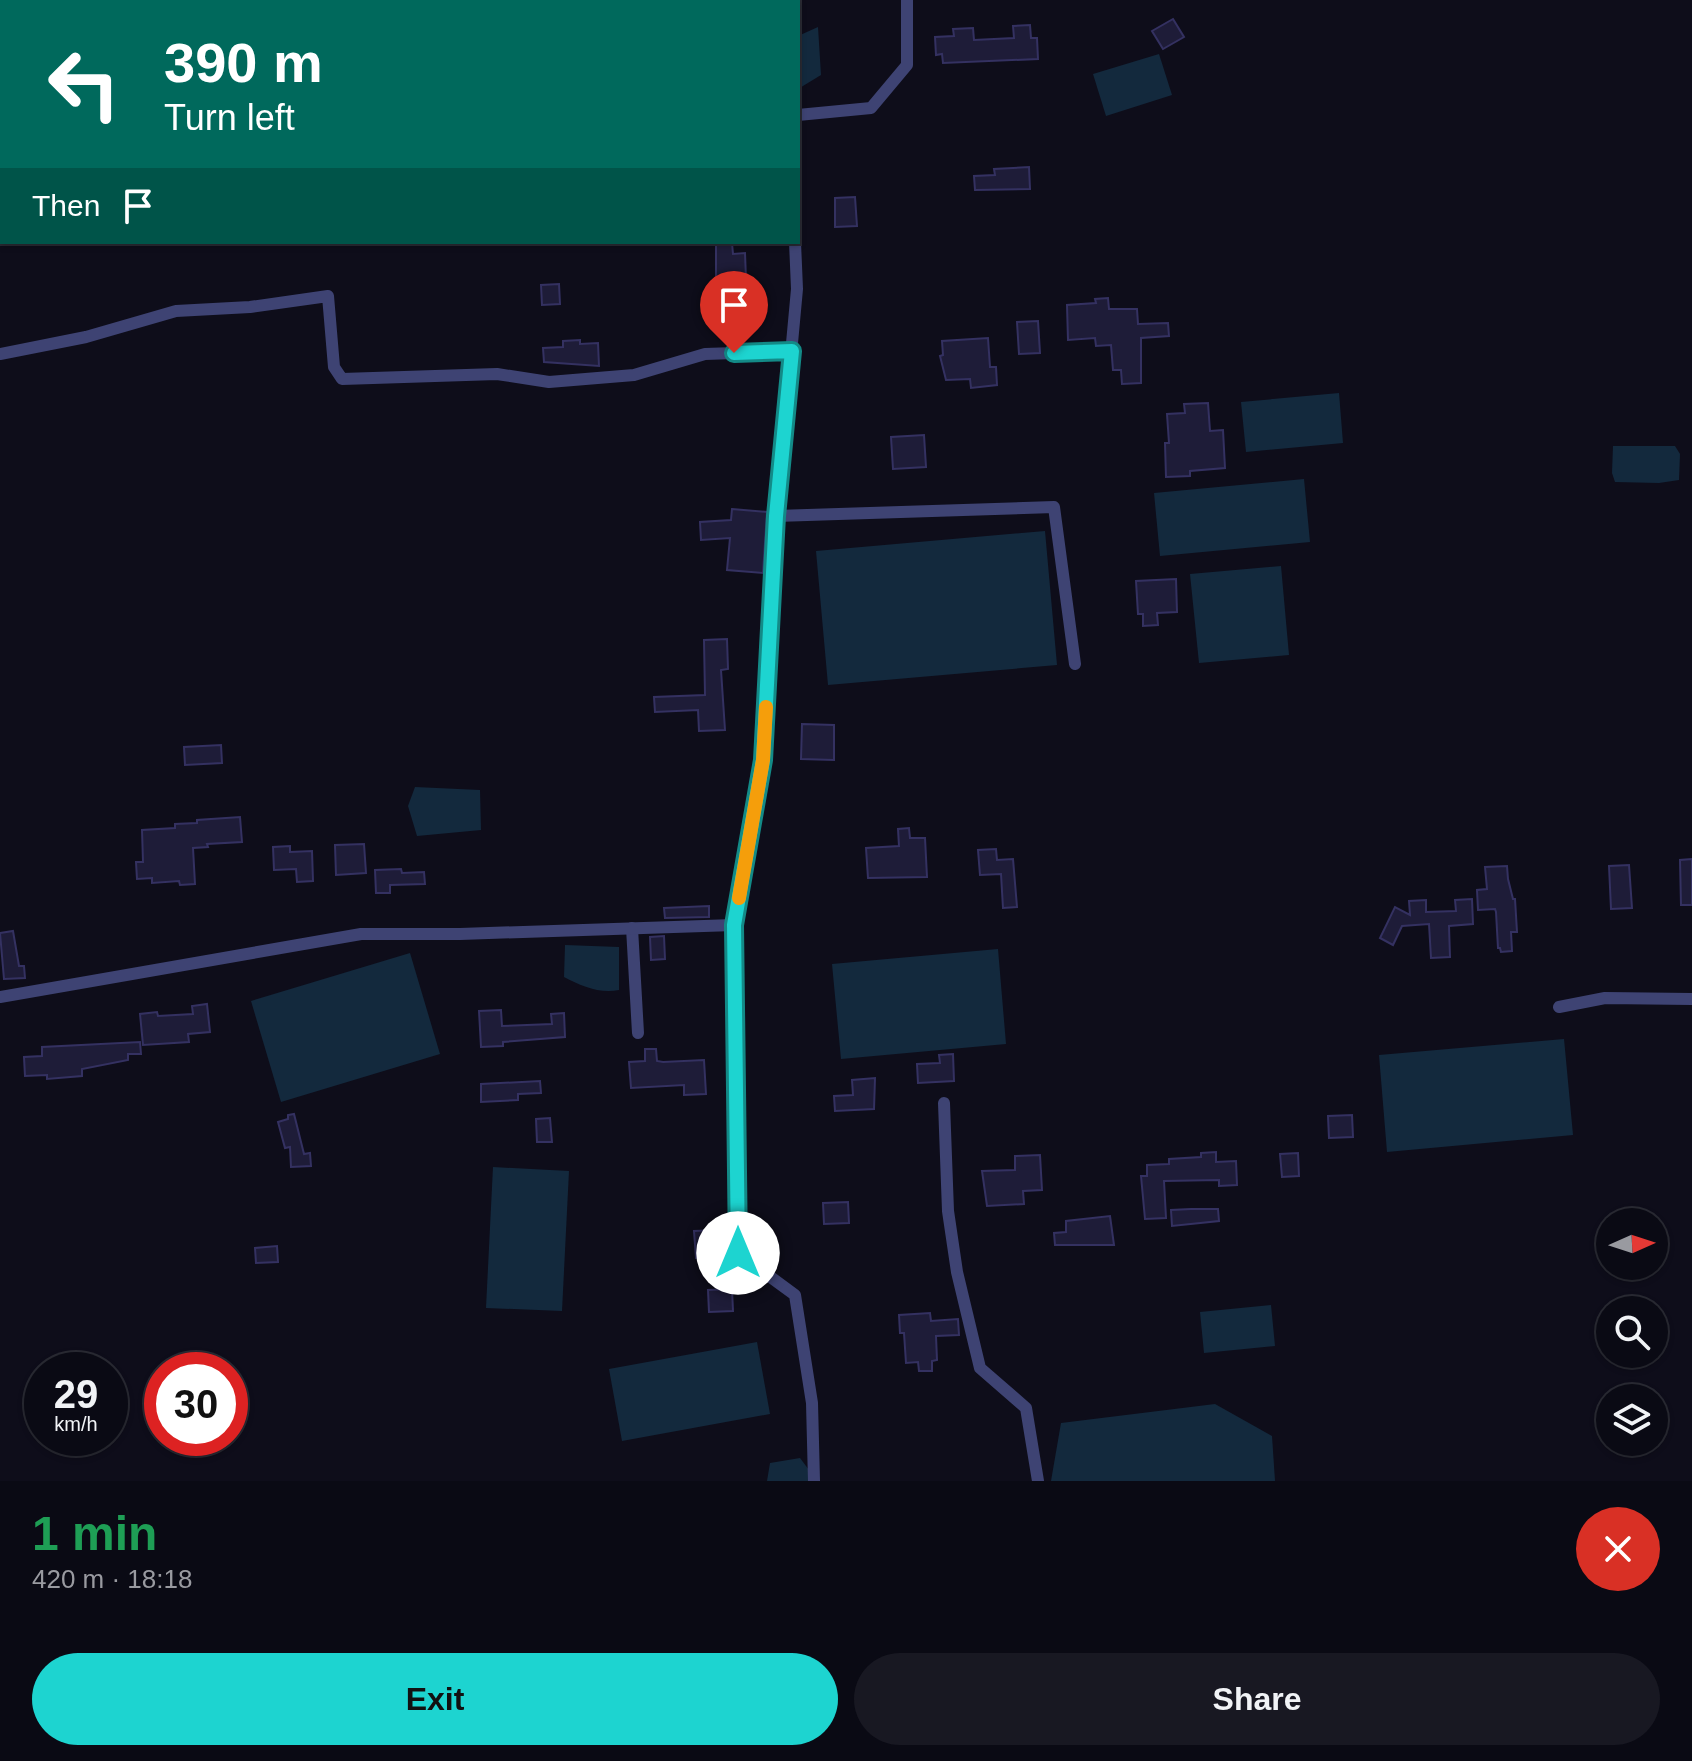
<!DOCTYPE html>
<meta charset="utf-8">
<style>
body{margin:0;font-family:Arial,sans-serif;background:#181822;color:#f1f3f6;height:100vh;display:flex;flex-direction:column;font-size:30px;white-space:nowrap}
*{box-sizing:border-box;margin:0}
p{font-size:26px;color:#999aa0}
.icon{flex:none;width:44px;height:44px;fill:none;stroke:currentColor;stroke-width:2;stroke-linecap:round;stroke-linejoin:round}
.map{position:relative;height:1481px;overflow:hidden}
.drawer{display:flex;flex-direction:column;background:#0a0a14;flex:1}
.drawer>*{flex:none}
.banner{position:absolute;left:0px;top:0px;width:800px;height:244px;box-shadow:0 2px 6px #0004,0 0 0 2px #2a2b34;background:#00695c;color:#fff;overflow:hidden}
.needle{width:52px;rotate:87deg}
.fabs{position:absolute;left:1596px;top:1208px;display:grid;gap:16px}
.fabs a{display:grid;place-items:center;width:72px;height:72px;border-radius:50%;background:#0a0a14;box-shadow:0 2px 6px #0004,0 0 0 2px #2a2b34;font-size:40px}
.speed{position:absolute;left:24px;top:1352px;display:flex;gap:16px;font-size:40px;font-weight:700;text-align:center}
.speed>*{display:grid;place-content:center;width:104px;height:104px;border-radius:50%;background:#0a0a14;box-shadow:0 2px 6px #0004,0 0 0 2px #2a2b34;line-height:1}
.speed small{font-size:20px;font-weight:400}
.speed .limit{border:12px solid #d22;background:#fff;color:#111}
.pin{position:absolute;display:grid;place-items:center;width:68px;height:68px;color:#fff;margin:-82px -34px;border-radius:50% 50% 50% 0;rotate:-45deg;box-shadow:0 0 8px #0007}
.pin .icon{rotate:45deg}
.me{position:absolute;width:88px;margin:-44px;rotate:0deg;stroke-linejoin:round;filter:drop-shadow(0 0 6px #0008)}
.turn{display:flex;align-items:center;gap:28px;height:168px;padding:0 32px;font-size:36px}
.turn .icon{width:104px;height:104px;stroke-width:2.5}
.turn b{display:block;font-size:56px;line-height:68px}
.then{display:flex;align-items:center;height:76px;padding:0 32px;background:#0003;gap:16px;font-size:30px}
.round{display:grid;place-items:center;flex:none;width:84px;height:84px;border-radius:42px;background:#181822}
.summary{display:flex;align-items:center;justify-content:space-between;height:136px;padding:0 32px}
h1{font-size:48px;font-weight:800;line-height:60px;color:#1e9e55}
.primary-button{display:flex;gap:16px;margin-top:auto;padding:16px 32px}
.primary-button a{flex:1;height:92px;border-radius:48px;background:#1dd4d0;color:#111;font-size:32px;font-weight:800;line-height:92px;text-align:center}
.primary-button a+a{background:#181822;color:#f1f3f6}
.map>svg:first-child{display:block}
.water{fill:#13293d}
.building{fill:#1e1c38;stroke:#343161;stroke-width:2}
.lines{fill:none;stroke-linecap:round;stroke-linejoin:round}
.street{stroke:#3e4373;stroke-width:12}
.route-casing{stroke:#138a87;stroke-width:20}
.route{stroke:#1dd4d0;stroke-width:14}
.slow{stroke:#f59e0b;stroke-width:14}
</style>
<div class="map">
<svg width="1692" height="1481" viewBox="0 0 1692 1481">
<rect width="100%" height="100%" fill="#0e0d1a"/>
<!-- water -->
<g class="water">
<path d="M818 27 821 75 798 89V36Z"/>
<path d="M1159 54 1172 95 1106 116 1093 74Z"/>
<path d="M1339 393 1343 443 1246 452 1241 402Z"/>
<path d="M1613 446H1675L1680 454 1679 480 1659 483 1615 482 1612 473Z"/>
<path d="M1304 479 1310 542 1160 556 1154 493Z"/>
<path d="M1045 531 1057 665 828 685 816 551Z"/>
<path d="M1281 566 1289 655 1199 663 1190 574Z"/>
<path d="M415 787 480 790 481 830 417 836 408 806Z"/>
<path d="M565 945 619 947V990C600 994 581 986 564 977Z"/>
<path d="M998 949 1006 1044 841 1059 832 964Z"/>
<path d="M410 953 440 1054 281 1102 251 1001Z"/>
<path d="M1564 1039 1573 1135 1387 1152 1379 1055Z"/>
<path d="M493 1167 569 1171 562 1311 486 1308Z"/>
<path d="M1271 1305 1275 1346 1204 1353 1200 1312Z"/>
<path d="M757 1342 770 1414 622 1441 609 1369Z"/>
<path d="M1215 1404 1272 1436 1275 1481H1051L1061 1423Z"/>
<path d="M800 1458 809 1470V1481H767L770 1463Z"/>
</g>
<!-- building -->
<g class="building">
<path d="M1173 19 1184 37 1163 49 1152 31Z"/>
<path d="M1030 25 1031 38H1037L1038 59 943 63 942 54 936 55 935 37 954 36 953 29 973 28 974 40 1014 38 1013 26Z"/>
<path d="M1029 167 1030 189 975 190 974 176 995 175 994 169Z"/>
<path d="M855 197 857 226 835 227V198Z"/>
<path d="M732 243 733 254 745 253 746 279 716 281V244Z"/>
<path d="M559 284 560 304 542 305 541 285Z"/>
<path d="M756 284 757 305 739 306 738 285Z"/>
<path d="M1108 298 1109 309H1137L1138 324 1168 323 1169 336 1141 338V383L1122 384 1121 370H1113L1111 345 1096 346 1095 338 1068 340 1067 305 1096 303 1095 299Z"/>
<path d="M1038 321 1040 353 1019 354 1017 322Z"/>
<path d="M988 338 990 367H996L997 385 971 388 970 379 946 380 940 356 943 355 942 341Z"/>
<path d="M580 340V344L598 343 599 366 544 362 543 348 563 347V341Z"/>
<path d="M1208 403 1210 431 1223 430 1225 468 1190 471V476L1166 477 1165 443H1169L1167 414 1185 413 1184 404Z"/>
<path d="M924 435 926 467 893 469 891 437Z"/>
<path d="M732 509 767 512 763 573 727 570 730 538 701 540 700 522 731 520Z"/>
<path d="M1176 579 1177 612 1157 613 1158 625 1143 626V614H1138L1136 581Z"/>
<path d="M727 639 728 669 721 670 725 730 699 731 698 710 655 712 654 697 705 695 704 640Z"/>
<path d="M802 724 834 725V760L801 759Z"/>
<path d="M221 745 222 763 185 765 184 747Z"/>
<path d="M240 817 242 842 207 844 208 847 193 848 195 884 180 885 179 881 152 883V878L137 879 136 862H143L142 830 175 828V824L197 823V820Z"/>
<path d="M909 828 910 838H925L927 877 868 878 866 848 899 846 898 829Z"/>
<path d="M364 844 366 873 336 875 335 845Z"/>
<path d="M290 846V852L312 851 313 881 297 882 296 869 274 870 273 847Z"/>
<path d="M996 849 997 860 1013 859 1017 907 1003 908 1001 874 980 875 978 850Z"/>
<path d="M1692 859V905H1681L1680 860Z"/>
<path d="M1629 865 1632 908 1611 909 1609 866Z"/>
<path d="M1507 866 1508 879 1513 899H1515L1517 932H1511L1512 951 1501 952 1500 948H1498L1496 912 1495 909 1478 910 1477 890 1487 889 1485 867Z"/>
<path d="M401 869 402 873 424 872 425 884 390 885V893H376L375 870Z"/>
<path d="M1472 899 1473 924 1449 926 1450 957 1431 958 1429 924 1402 926 1393 945 1380 938 1395 907 1410 915 1409 901 1426 900V912L1456 911 1455 900Z"/>
<path d="M709 906V917L665 918 664 908Z"/>
<path d="M13 931 19 966H24L25 978 4 979 0 933Z"/>
<path d="M664 936 665 959 651 960 650 937Z"/>
<path d="M207 1004 210 1032 188 1034 189 1042 143 1045 140 1014 157 1012 158 1016 193 1014 192 1006Z"/>
<path d="M501 1010 502 1026 552 1024 551 1014 564 1013 565 1037 503 1042V1046L481 1047 479 1011Z"/>
<path d="M140 1042 141 1054H128V1060L82 1069V1076L47 1079V1075L25 1076 24 1057 42 1056V1047Z"/>
<path d="M645 1049H656L657 1061 663 1062 704 1060 706 1094 684 1095V1085L631 1088 629 1062 645 1061Z"/>
<path d="M953 1054 954 1081 918 1083 917 1064 940 1063 939 1055Z"/>
<path d="M875 1078 874 1109 835 1111 834 1096 853 1095 852 1080Z"/>
<path d="M540 1081 541 1093 518 1094V1100L481 1102V1084Z"/>
<path d="M294 1114 304 1154 310 1153 311 1166 291 1167 290 1147 285 1148 278 1122 288 1119V1115Z"/>
<path d="M1352 1115 1353 1137 1329 1138 1328 1116Z"/>
<path d="M550 1118 552 1142H537L536 1119Z"/>
<path d="M1216 1152V1162L1236 1161 1237 1185 1219 1186V1180L1164 1181 1166 1218 1145 1219 1141 1176H1147V1165L1169 1164V1159L1201 1157V1153Z"/>
<path d="M1298 1153 1299 1176 1282 1177 1280 1154Z"/>
<path d="M1040 1155 1042 1190 1023 1191 1024 1204 987 1206 982 1171 1015 1170V1156Z"/>
<path d="M848 1202 849 1223 824 1224 823 1203Z"/>
<path d="M1191 1209H1218L1219 1221 1172 1226 1171 1210Z"/>
<path d="M1110 1216 1114 1245H1055L1054 1233 1066 1232V1221Z"/>
<path d="M720 1230 722 1257 696 1258 694 1231Z"/>
<path d="M277 1246 278 1262 256 1263 255 1248Z"/>
<path d="M732 1289 733 1311 709 1312 708 1290Z"/>
<path d="M930 1313 931 1321 958 1319 959 1335 936 1336 937 1360 932 1361V1371H919L918 1362 906 1363 904 1333H900L899 1315Z"/>
</g>
<g class="lines">
<!-- street -->
<g class="street">
<path d="M798 115 871 108 907 65V0"/>
<path d="M0 354 86 337 176 311 250 307 328 296 334 367 342 379 497 374 549 382 634 375 705 354 792 351"/>
<path d="M776 516 1054 507 1075 664"/>
<path d="M734 925 738 1253 795 1295 812 1403 814 1481"/>
<path d="M632 928 638 1033"/>
<path d="M0 997 361 934H460L734 925 763 760 776 516 797 289 795 242"/>
<path d="M1559 1007 1605 998 1692 999"/>
<path d="M944 1103 948 1211 957 1272 980 1368 1026 1408 1038 1481"/>
</g>
</g>
<g class="lines">
<defs>
<path id="route" d="M734 353 792 351 776 516 763 760 734 925 738 1253"/>
</defs>
<!-- route casing -->
<use href="#route" class="route-casing"/>
<!-- route -->
<use href="#route" class="route"/>
<!-- slow -->
<path class="slow" d="M739 898 763 760 766 707"/>
</g>
</svg>
<div class="fabs">
<a><svg class="needle" viewBox="-14 -14 28 28"><path d="M0-13l5 13h-10z" fill="#e53935"/><path d="M0 13l5-13h-10z" fill="#999aa0"/></svg></a>
<a><svg class="icon" aria-label="search" viewBox="0 0 24 24"><circle cx="10" cy="10" r="6"/><path d="M15 15l6 6"/></svg></a>
<a><svg class="icon" aria-label="layers" viewBox="0 0 24 24"><path d="M12 4l9 5-9 5-9-5zM3 14l9 5 9-5"/></svg></a>
</div>
<div class="speed"><div>29<small>km/h</small></div><div class="limit">30</div></div>
<div class="pin" style="left:734px;top:353px;background:#d93025"><svg class="icon" aria-label="arrive" viewBox="0 0 24 24"><path d="M6 21V4h12l-3 4 3 4H6"/></svg></div>
<svg class="me" style="left:738px;top:1253px" viewBox="-20 -20 40 40"><circle r="19" fill="#fff"/><path d="M0-13L10 11 0 6-10 11z" fill="#1dd4d0"/></svg>
<div class="banner">
<div class="turn"><svg class="icon" aria-label="left" viewBox="0 0 24 24"><path d="M17 20v-9H6M10 6l-5 5 5 5"/></svg><div><b>390 m</b>Turn left</div></div>
<div class="then">Then<svg class="icon" aria-label="arrive" viewBox="0 0 24 24"><path d="M6 21V4h12l-3 4 3 4H6"/></svg></div>
</div>
</div>
<section class="drawer">
<div class="summary"><div><h1>1 min</h1><p>420 m · 18:18</p></div><a class="round" style="background:#d93025;color:#fff"><svg class="icon" aria-label="close" viewBox="0 0 24 24"><path d="M6 6l12 12M18 6L6 18"/></svg></a></div>
<div class="primary-button"><a>Exit</a><a>Share</a></div>
</section>
